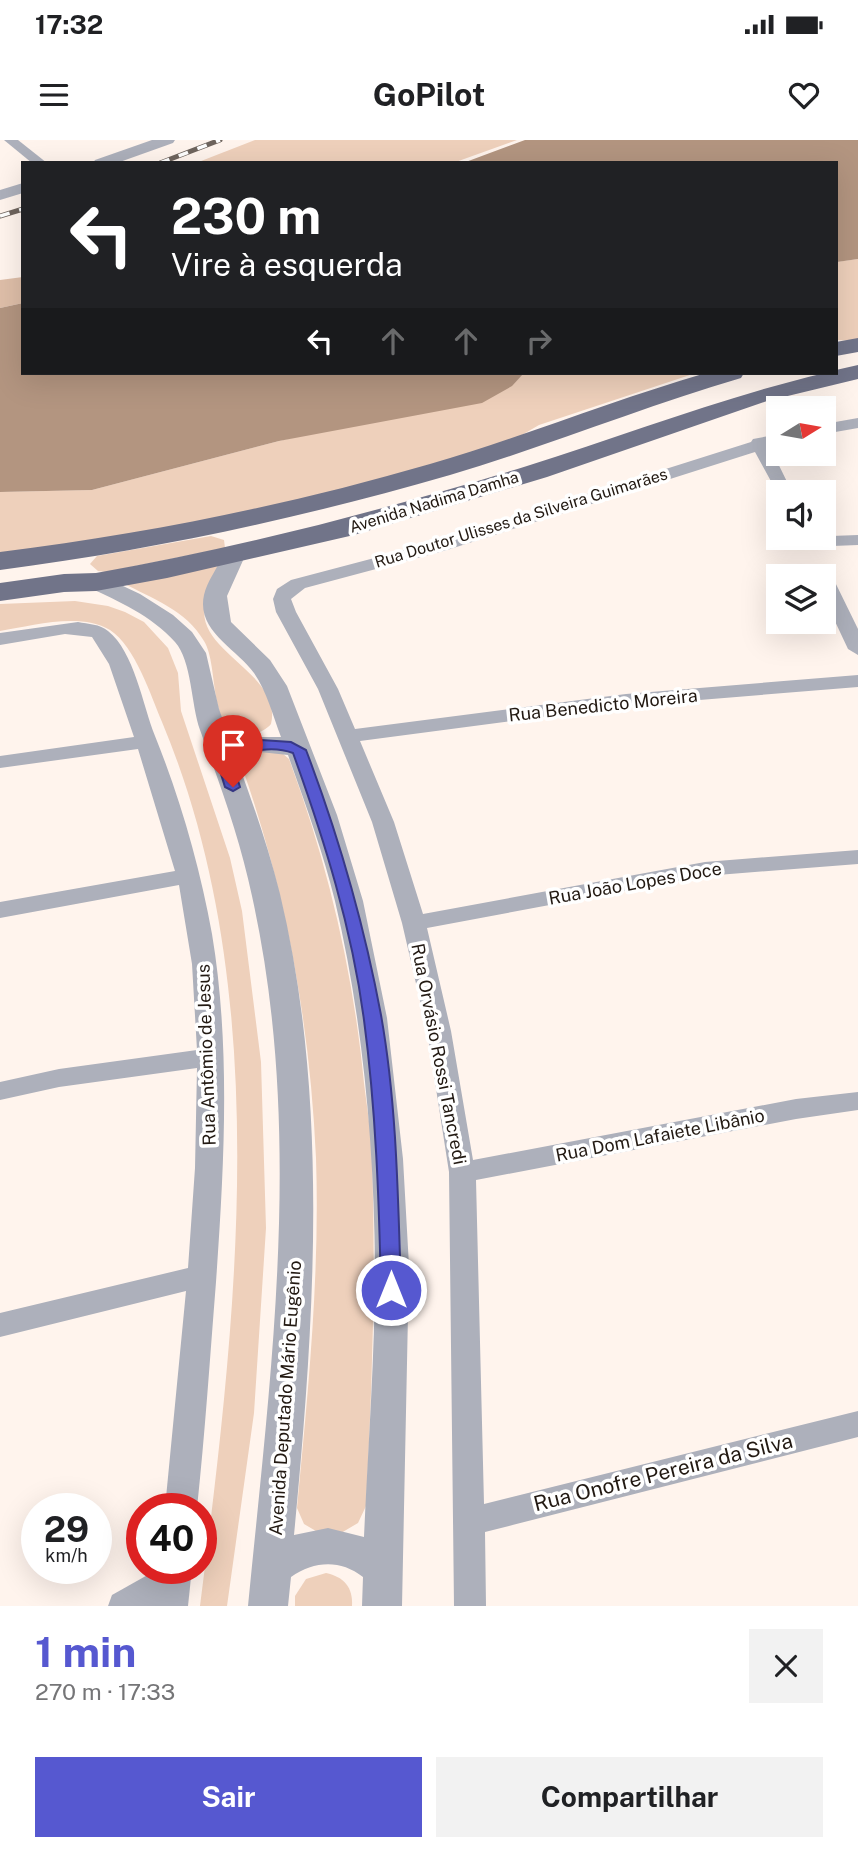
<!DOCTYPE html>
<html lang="pt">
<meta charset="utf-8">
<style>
body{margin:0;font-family:"Public Sans",sans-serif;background:#f2f2f2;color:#202124;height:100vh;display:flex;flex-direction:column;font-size:26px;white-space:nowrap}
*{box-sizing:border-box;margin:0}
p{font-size:23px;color:#757577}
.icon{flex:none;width:38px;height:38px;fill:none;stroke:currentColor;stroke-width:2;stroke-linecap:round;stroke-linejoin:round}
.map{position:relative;height:1466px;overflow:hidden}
.sheet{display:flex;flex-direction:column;background:#fff;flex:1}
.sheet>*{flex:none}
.top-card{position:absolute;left:21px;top:21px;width:817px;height:214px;border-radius:0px;box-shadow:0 7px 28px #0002;background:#202124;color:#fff;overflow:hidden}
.needle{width:46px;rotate:79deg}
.tools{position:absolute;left:766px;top:256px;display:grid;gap:14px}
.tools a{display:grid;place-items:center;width:70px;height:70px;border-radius:0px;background:#fff;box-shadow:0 7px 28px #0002;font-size:35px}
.speed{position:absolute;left:21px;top:1353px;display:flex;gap:14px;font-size:35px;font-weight:700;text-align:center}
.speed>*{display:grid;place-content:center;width:91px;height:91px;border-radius:50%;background:#fff;box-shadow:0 7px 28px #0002;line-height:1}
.speed small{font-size:18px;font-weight:400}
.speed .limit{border:10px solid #d22;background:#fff;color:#111}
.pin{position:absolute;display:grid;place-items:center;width:60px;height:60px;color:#fff;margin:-72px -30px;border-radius:50% 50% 50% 0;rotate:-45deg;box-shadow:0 0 7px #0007}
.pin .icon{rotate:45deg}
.me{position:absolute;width:77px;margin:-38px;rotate:0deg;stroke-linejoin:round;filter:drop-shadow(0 0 5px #0008)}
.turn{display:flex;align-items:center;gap:24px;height:147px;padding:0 35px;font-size:32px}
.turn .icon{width:91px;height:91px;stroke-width:2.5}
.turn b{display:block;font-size:49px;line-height:60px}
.lanes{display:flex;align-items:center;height:66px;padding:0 35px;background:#0003;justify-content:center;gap:35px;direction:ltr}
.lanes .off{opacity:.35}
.round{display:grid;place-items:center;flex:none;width:74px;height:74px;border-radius:0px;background:#f2f2f2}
.headline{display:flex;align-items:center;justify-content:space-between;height:119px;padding:0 35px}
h1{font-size:42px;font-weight:700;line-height:52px;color:#5658d0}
.action{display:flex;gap:14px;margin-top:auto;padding:14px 35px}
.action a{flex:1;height:80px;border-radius:0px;background:#5658d0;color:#fff;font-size:28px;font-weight:700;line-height:80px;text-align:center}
.action a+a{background:#f2f2f2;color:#202124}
.status{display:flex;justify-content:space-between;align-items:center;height:49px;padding:0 35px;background:#fff;direction:ltr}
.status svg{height:19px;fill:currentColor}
header{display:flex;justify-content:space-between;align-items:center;height:91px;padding:0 35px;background:#fff;font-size:32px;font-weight:700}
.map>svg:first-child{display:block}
.green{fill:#eed0bb}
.forest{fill:#debea8}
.water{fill:#b39580}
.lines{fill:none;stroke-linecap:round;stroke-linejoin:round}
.minor{fill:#adb0bb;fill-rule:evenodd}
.tertiary{fill:#adb0bb;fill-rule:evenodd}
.primary{fill:#717489;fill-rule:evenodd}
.rail-casing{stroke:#6e645d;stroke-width:5}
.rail{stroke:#fff;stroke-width:3.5;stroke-dasharray:10;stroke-linecap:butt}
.route{fill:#5658d0;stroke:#383987;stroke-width:2}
.labels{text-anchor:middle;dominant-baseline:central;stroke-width:7;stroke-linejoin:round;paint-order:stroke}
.far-street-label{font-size:16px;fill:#221912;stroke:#fff}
.street-label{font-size:18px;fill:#221912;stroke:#fff}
.near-street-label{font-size:21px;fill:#221912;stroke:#fff}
</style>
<div class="status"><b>17:32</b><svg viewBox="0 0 49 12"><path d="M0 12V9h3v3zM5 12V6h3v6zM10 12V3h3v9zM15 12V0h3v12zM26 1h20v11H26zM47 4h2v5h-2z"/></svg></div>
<header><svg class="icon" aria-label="menu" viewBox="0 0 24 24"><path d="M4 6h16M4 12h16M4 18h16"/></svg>GoPilot<svg class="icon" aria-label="heart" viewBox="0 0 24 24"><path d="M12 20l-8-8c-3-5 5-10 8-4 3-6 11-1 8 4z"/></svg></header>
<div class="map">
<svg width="858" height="1466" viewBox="0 0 858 1466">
<rect width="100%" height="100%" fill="#fff4ed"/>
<!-- green -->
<g class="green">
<path d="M255 0H517L453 23H196Z"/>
<path d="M858 119V201L837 200 836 122Z"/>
<path d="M524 233H696L539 285 515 299 418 332 208 382 0 415V352L92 350 279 301 511 246Z"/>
<path d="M211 396 224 400 225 408 106 432 98 431 90 424 97 416Z"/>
<path d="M221 424C216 437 207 452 205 465 195 512 283 533 271 584 265 591 257 594 248 594 206 596 220 527 204 501 186 470 153 459 123 443Z"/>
<path d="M75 461 108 466 125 472 144 482 168 508 178 533 181 571 230 718 242 771 261 922 266 1088 254 1273 227 1466H200C236 1181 276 854 162 582 151 556 135 506 110 490 80 472 32 486 0 491V464Z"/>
<path d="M255 610 281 612 289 619C328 724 353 831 364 943 367 969 372 995 372 1022 376 1136 372 1251 366 1366L358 1383 341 1393 321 1394 304 1384 297 1368C308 1252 320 1135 316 1018 310 884 286 751 241 624L245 616Z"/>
<path d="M326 1433C344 1437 353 1447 352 1466H295V1456L306 1439Z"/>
</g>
<!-- forest -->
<path class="forest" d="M23 137V163L0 168V140Z"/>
<!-- water -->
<g class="water">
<path d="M525 0H858V119L837 122 836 23H463Z"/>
<path d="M23 163V233H524L512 246 482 263 279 301 92 350 0 352V168Z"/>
</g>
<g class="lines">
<!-- minor -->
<g class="minor">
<path d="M4 0H18L47 23H32Z"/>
<path d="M858 278V288L824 294V284Z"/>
<path d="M779 294V305L770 307 792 352H779V356L755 312 447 410 305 448 291 459 296 472 338 549 355 589 626 554 858 535V547L626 566 360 601 394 682 423 774 705 722 858 710V724L705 736 427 788 451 891 473 1020 796 959 858 952V970L796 979 476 1040 484 1364 858 1271V1297L485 1392 486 1466H454L449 1032 427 891 402 783 372 682 318 549 276 472 273 459 277 449 291 440 435 402 751 302 753 299Z"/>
<path d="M858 395V405L807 407 798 402 804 397Z"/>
<path d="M824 432 833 438 858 489V515L848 509 824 458V436H816Z"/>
<path d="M78 482C88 484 100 484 108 491 134 511 143 566 155 596 180 658 200 727 212 794 231 908 224 1027 216 1142 210 1217 205 1294 197 1368H165L186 1151 0 1197V1173L188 1128 195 1028 197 928 59 947 0 960V942L59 929 197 910 192 824 179 745 0 778V762L175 731 138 609 0 628V616L134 597 109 524 92 497 65 494 0 505V493Z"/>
<path d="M160 1428H192L188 1466H108L112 1455Z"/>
</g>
<!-- tertiary -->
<g class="tertiary">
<path d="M152 0H175L173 3 117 23H93L95 20Z"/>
<path d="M23 43V53L0 60V50Z"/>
<path d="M234 409 242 411 245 416 227 456 231 482 270 520 287 546 337 675 363 761 387 878 403 1019 409 1126 402 1466H362L363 1437C340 1419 314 1421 291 1437L288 1466H248C271 1230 304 991 252 756 240 699 220 644 200 590 191 565 192 521 175 502 152 476 118 461 88 447L84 442 88 437H104L140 454 173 475 192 492 206 513 219 569 232 605 260 597H281C273 576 267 552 254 533 237 509 196 491 204 455 207 442 217 428 223 416L226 411ZM260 612 288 615C305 663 323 712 335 761 363 879 374 1005 375 1126 375 1216 368 1307 364 1397L328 1388 294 1395C314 1185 330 962 280 754 269 710 254 666 238 623Z"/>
</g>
<!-- primary -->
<g class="primary">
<path d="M858 198V212L836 216V202Z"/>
<path d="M858 225V239L767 261 547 337 354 395 167 438 96 451 64 452 0 461V443L64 434 96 433C243 407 384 370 527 326 626 295 723 257 825 233H836V230Z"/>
<path d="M706 233H744L741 238C642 267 548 306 450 335 302 378 152 410 0 430V412C146 394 289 365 430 324 523 297 613 260 706 233Z"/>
</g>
<defs>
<g id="rail">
<path d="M160 23 220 0"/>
<path d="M0 76 23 69"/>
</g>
</defs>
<!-- rail casing -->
<use href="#rail" class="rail-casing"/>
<!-- rail -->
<use href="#rail" class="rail"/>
</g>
<!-- route -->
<path class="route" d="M261 600 291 602 306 610C339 697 364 784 381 875 397 965 398 1059 401 1150L398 1156 391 1158 384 1156 381 1150C379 1060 376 970 364 880 352 788 324 699 293 613 274 606 247 609 232 622L240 647 233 651 225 647 217 621 226 612Z"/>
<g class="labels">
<!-- far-street labels -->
<g class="far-street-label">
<text transform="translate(434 362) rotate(-17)">Avenida Nadima Damha</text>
<text transform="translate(521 378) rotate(-17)">Rua Doutor Ulisses da Silveira Guimarães</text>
</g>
<!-- street labels -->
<g class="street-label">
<text transform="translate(603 565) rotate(-6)">Rua Benedicto Moreira</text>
<text transform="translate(635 743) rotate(-10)">Rua João Lopes Doce</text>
<text transform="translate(439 914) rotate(79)">Rua Orvásio Rossi Tancredi</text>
<text transform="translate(206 915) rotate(-92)">Rua Antômio de Jesus</text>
<text transform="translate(660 995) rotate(-11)">Rua Dom Lafaiete Libânio</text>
<text transform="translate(285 1258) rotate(-86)">Avenida Deputado Mário Eugênio</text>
</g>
<!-- near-street labels -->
<g class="near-street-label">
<text transform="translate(663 1332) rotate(-14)">Rua Onofre Pereira da Silva</text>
</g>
</g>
</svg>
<div class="tools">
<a><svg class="needle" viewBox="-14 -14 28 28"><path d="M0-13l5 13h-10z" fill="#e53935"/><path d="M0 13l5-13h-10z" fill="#757577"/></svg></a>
<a><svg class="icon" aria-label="sound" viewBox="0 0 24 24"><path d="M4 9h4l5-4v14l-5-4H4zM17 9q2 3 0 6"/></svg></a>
<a><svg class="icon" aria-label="layers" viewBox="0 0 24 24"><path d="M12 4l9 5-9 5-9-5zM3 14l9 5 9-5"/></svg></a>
</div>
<div class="speed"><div>29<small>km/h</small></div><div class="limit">40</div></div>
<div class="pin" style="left:233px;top:647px;background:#d93025"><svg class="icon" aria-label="arrive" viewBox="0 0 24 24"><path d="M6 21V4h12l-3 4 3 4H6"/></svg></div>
<svg class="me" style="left:391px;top:1150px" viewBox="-20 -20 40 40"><circle r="17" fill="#5658d0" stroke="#fff" stroke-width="3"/><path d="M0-11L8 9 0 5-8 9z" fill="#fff"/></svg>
<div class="top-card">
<div class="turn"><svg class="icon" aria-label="left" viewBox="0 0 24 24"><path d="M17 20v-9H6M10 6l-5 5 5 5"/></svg><div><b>230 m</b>Vire à esquerda</div></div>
<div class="lanes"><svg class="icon" aria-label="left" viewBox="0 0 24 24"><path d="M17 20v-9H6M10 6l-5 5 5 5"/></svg><svg class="icon off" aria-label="ahead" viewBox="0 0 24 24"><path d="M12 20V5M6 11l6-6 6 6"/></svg><svg class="icon off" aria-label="ahead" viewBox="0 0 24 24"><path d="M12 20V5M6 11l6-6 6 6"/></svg><svg class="icon off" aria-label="right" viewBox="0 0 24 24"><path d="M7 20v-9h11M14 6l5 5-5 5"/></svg></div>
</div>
</div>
<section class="sheet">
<div class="headline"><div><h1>1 min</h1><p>270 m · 17:33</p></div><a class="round"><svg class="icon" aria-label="close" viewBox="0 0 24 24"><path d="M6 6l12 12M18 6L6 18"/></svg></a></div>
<div class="action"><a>Sair</a><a>Compartilhar</a></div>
</section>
